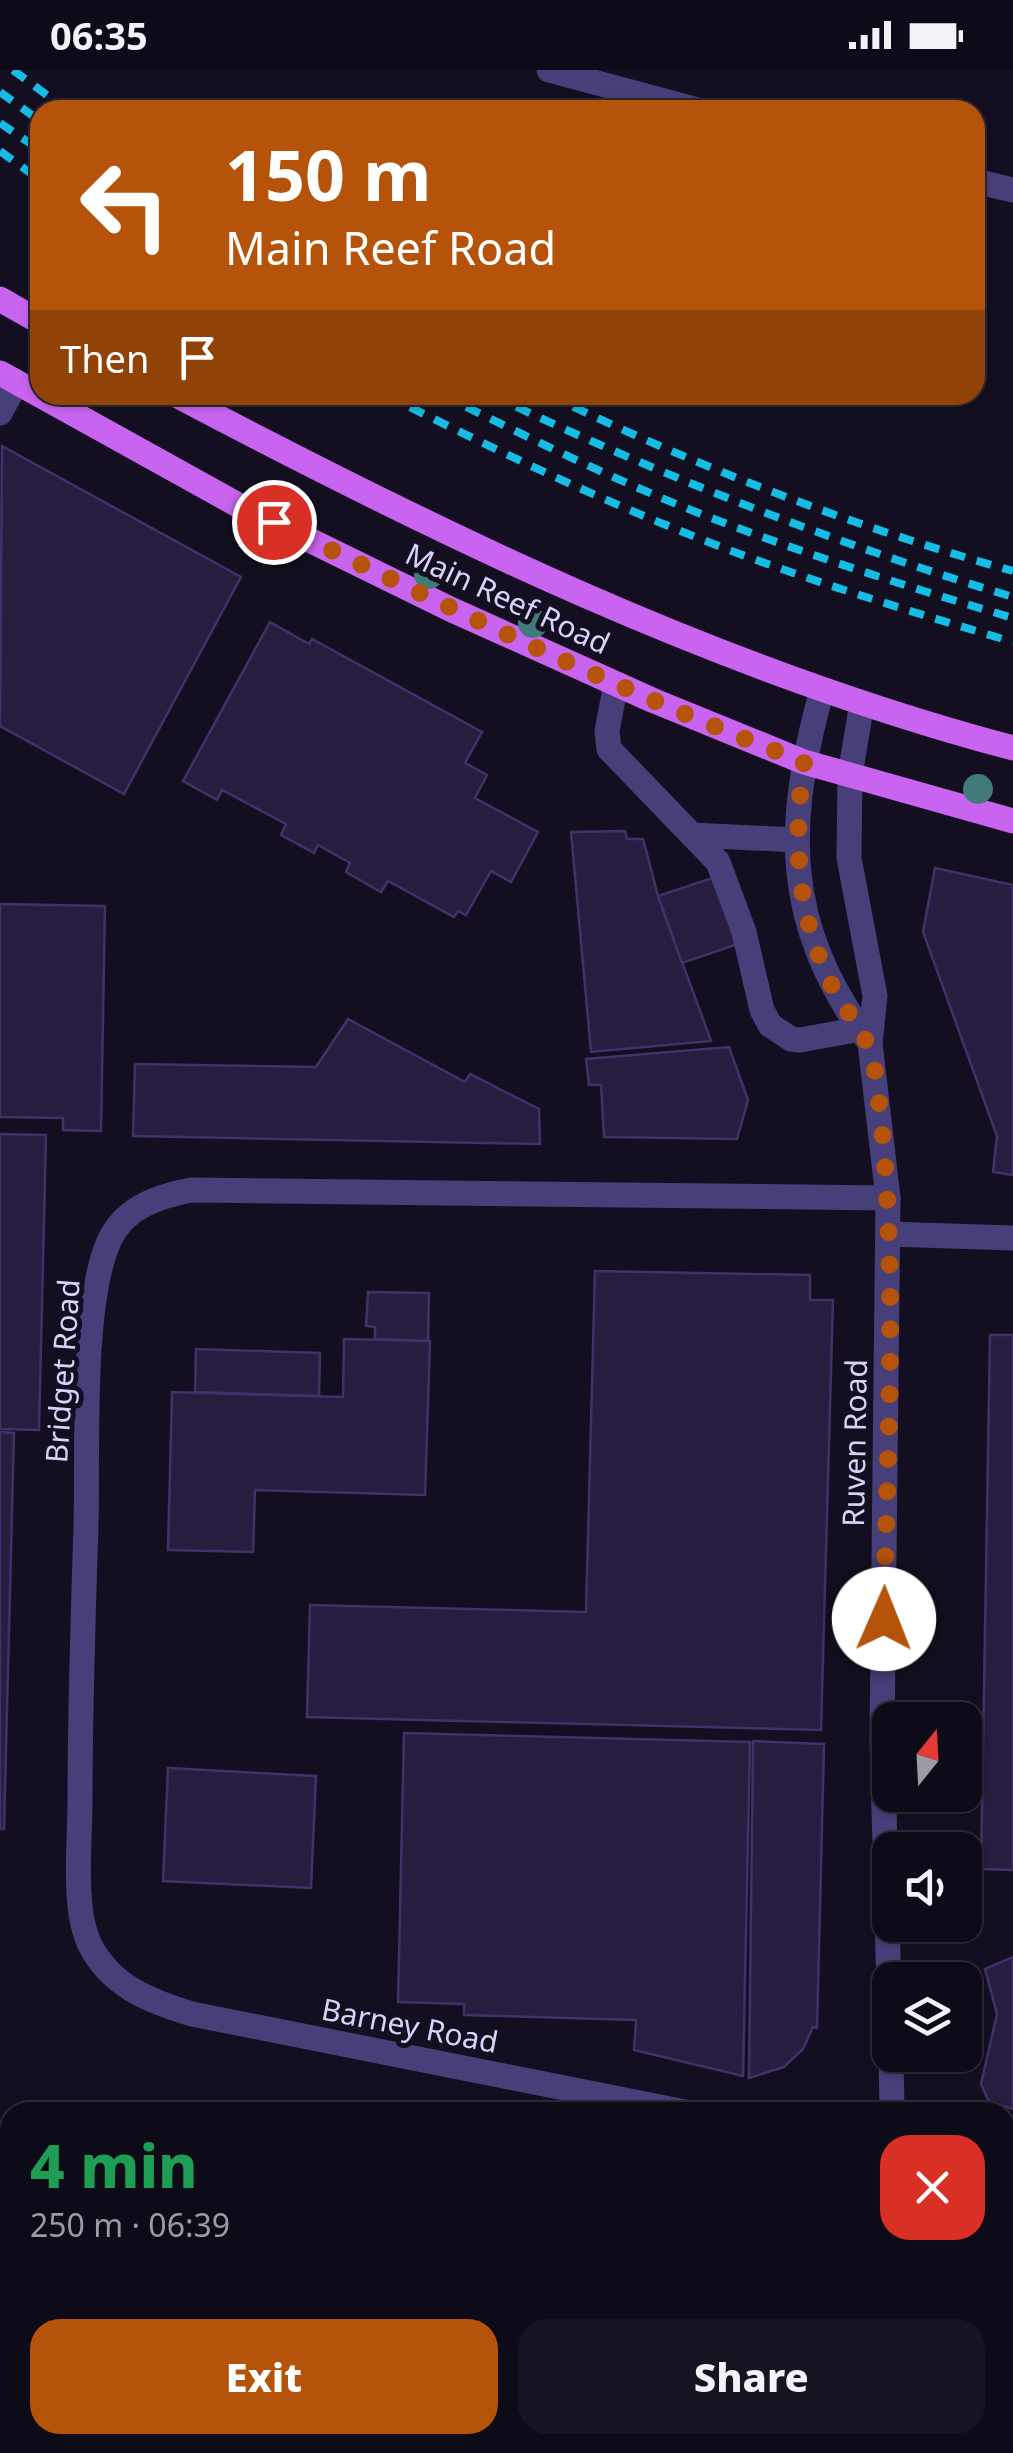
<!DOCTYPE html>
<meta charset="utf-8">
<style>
body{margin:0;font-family:"Noto Sans",sans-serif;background:#171421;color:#f1f3f6;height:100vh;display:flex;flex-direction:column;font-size:38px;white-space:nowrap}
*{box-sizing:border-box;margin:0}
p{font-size:32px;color:#9b9ba2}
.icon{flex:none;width:55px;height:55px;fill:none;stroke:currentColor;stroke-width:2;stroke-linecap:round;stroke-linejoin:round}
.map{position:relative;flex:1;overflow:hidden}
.side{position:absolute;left:0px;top:2032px;width:1015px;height:352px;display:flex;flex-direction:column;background:#0e0b18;border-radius:30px 30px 0 0;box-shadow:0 2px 8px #0004,0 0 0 2px #2e2b37}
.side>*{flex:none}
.top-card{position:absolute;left:30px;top:30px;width:955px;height:305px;border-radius:30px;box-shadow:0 2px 8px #0004,0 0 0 2px #2e2b37;background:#b45309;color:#fff;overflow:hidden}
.needle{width:65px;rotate:18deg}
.buttons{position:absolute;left:872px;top:1632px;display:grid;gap:20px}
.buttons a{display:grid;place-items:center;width:110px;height:110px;border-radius:20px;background:#0e0b18;box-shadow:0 2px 8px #0004,0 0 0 2px #2e2b37;font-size:50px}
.pin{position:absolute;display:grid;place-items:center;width:85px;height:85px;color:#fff;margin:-42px;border:5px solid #fff;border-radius:50%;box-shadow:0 2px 10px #0007}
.me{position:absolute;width:110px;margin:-55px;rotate:1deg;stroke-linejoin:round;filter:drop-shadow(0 0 8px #0008)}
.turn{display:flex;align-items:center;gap:35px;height:210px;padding:0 30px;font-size:45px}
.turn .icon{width:130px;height:130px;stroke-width:2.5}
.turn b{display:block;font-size:70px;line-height:85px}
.then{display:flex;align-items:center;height:95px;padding:0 30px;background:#0003;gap:20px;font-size:38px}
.round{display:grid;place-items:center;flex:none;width:105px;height:105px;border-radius:30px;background:#171421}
.head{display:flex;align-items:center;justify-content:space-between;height:170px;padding:0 30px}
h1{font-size:60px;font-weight:800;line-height:75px;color:#1e9e55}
.button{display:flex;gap:20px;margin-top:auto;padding:20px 30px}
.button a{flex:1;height:115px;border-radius:30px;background:#b45309;color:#fff;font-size:40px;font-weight:800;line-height:115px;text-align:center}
.button a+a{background:#171421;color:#f1f3f6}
.status{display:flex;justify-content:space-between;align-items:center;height:70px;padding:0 50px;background:#0e0b18;direction:ltr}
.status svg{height:28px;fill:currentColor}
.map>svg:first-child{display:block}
.building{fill:#271d3f;stroke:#413169;stroke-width:2.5}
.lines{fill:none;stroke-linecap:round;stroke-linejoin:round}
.minor{stroke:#463f7a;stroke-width:25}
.major{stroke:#c864f0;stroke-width:25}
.highway{stroke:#ef5993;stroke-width:30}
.rail{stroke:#16bce3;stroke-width:8;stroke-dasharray:15 12;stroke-linecap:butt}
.tree{fill:#417b79}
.route{stroke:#b45309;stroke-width:18;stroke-dasharray:0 32.4}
.labels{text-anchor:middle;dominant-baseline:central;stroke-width:10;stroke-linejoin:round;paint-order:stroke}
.street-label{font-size:30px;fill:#dbd2fb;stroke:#130f20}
</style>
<div class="status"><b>06:35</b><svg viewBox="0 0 49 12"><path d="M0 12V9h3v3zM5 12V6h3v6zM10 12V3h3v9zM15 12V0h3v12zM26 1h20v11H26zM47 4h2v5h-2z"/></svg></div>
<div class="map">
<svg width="1013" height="2383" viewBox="0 0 1013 2383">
<rect width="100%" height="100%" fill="#130f20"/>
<!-- building -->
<g class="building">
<path d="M2 376 241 507 124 724 0 656Z"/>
<path d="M270 552 309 574 312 569 482 662 465 693 487 705 475 728 538 762 511 812 491 801 466 845 458 841 454 847 388 811 381 822 346 802 350 793 318 775 314 783 281 765 286 754 222 720 217 730 183 711Z"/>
<path d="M625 761 627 769H643L658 826 711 971 591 982 571 762Z"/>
<path d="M935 798 1013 815V1105L993 1102 997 1066 923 862Z"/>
<path d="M721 805 744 872 682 893 658 826Z"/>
<path d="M0 834 105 836 101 1061 63 1060V1048L0 1047Z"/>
<path d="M348 949 465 1012 470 1004 539 1039 540 1074 133 1066 135 994 316 997Z"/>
<path d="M729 977 748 1030 737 1069 604 1067 601 1015H589L586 989Z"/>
<path d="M0 1064 46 1065 39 1360 0 1359Z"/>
<path d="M595 1201 810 1205V1230H833L821 1660 307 1647 310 1535 586 1542Z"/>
<path d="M368 1222 429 1223 428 1271 375 1269V1257L366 1256Z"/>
<path d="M990 1265H1013V1800L981 1799Z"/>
<path d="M344 1269 430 1271 425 1425 255 1420 253 1482 168 1480 172 1322 343 1327Z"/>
<path d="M196 1279 320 1283 319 1326 195 1322Z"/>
<path d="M0 1362 14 1363 4 1759H0Z"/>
<path d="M404 1663 750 1672 743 2006 634 1980 636 1950 464 1945V1934L398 1932Z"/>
<path d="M753 1671 824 1674 817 1958 813 1957 803 1979 784 1997 749 2008Z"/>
<path d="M168 1698 316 1706 311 1818 163 1811Z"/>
<path d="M1013 1887V2039L989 2032 981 2014 997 1944 985 1899Z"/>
</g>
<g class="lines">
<!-- minor -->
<g class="minor">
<path d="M549 0 698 40"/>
<path d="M975 111 1013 120"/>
<path d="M0 343 16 313"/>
<path d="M616 614 607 661 609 679 718 792 744 862 762 940 770 955 791 969 800 970 872 957"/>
<path d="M822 620C785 754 782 852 867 969"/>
<path d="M862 633 850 705 849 788 875 926 870 973 888 1128 882 1669 890 1955"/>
<path d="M692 765 797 770"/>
<path d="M888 1164 1013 1168"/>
<path d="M891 1985 892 2042"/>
<path d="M685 2042 192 1944C149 1931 110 1916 89 1873 85 1863 81 1848 80 1836 76 1802 80 1765 80 1730 80 1638 83 1547 86 1456 88 1381 81 1242 107 1176 121 1139 155 1127 191 1120L888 1128"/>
<path d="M1005 2105 1013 2107"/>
<path d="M934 2375 936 2383"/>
<path d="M992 2375 995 2383"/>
</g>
<!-- major -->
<g class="major">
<path d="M0 229 40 252"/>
<path d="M0 303 238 435 450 539 652 630 804 692 1013 751"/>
<path d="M176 325C443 466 719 600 1013 678"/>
</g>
<!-- highway -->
<g class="highway">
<path d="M0 2242 10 2246"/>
<path d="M0 2338 10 2342"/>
<path d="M94 2375 115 2383"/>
<path d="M345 2375 366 2383"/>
</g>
<!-- rail -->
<g class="rail">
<path d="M13 0 67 40"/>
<path d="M0 22 40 51"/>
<path d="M0 53 40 80"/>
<path d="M0 81 40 110"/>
<path d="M386 325C497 381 608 434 724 478 819 514 916 543 1013 572"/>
<path d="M442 325C534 370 626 416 722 452 817 488 915 519 1013 548"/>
<path d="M492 325C660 406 834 473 1013 527"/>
<path d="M549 325C697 397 854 457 1013 501"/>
</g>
</g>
<!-- trees -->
<g class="tree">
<circle cx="429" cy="504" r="15"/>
<circle cx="533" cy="553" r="15"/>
<circle cx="978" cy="719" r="15"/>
</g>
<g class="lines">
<!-- route -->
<path class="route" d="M274 452C448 537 622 622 804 692 793 770 796 842 831 914 851 952 870 962 876 1008 900 1184 887 1371 884 1549"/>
</g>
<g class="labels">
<!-- street labels -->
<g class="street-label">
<text transform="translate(508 528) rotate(25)">Main Reef Road</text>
<text transform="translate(62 1301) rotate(-86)">Bridget Road</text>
<text transform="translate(854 1373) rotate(-89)">Ruven Road</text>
<text transform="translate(410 1955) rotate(11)">Barney Road</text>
</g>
</g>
</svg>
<div class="buttons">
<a><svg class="needle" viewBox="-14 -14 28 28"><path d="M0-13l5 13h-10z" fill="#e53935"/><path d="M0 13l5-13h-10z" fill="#9b9ba2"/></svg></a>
<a><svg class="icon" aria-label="sound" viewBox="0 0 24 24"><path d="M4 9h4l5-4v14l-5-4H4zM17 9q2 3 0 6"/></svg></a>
<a><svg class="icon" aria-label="layers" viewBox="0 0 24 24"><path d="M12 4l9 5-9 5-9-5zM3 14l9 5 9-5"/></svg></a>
</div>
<div class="pin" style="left:274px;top:452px;background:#d93025"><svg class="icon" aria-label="arrive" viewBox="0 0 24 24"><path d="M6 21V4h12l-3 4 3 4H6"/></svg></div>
<svg class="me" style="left:884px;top:1549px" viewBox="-20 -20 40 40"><circle r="19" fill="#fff"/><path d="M0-13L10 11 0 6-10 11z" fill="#b45309"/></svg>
<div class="top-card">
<div class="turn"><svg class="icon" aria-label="left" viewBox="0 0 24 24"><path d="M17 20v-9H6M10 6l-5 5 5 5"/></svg><div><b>150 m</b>Main Reef Road</div></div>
<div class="then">Then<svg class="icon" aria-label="arrive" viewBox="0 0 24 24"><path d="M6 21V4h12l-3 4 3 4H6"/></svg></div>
</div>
<section class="side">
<div class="head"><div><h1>4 min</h1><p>250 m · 06:39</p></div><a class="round" style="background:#d93025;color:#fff"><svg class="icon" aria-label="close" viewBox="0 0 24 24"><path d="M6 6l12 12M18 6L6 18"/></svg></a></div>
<div class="button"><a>Exit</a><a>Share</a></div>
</section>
</div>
